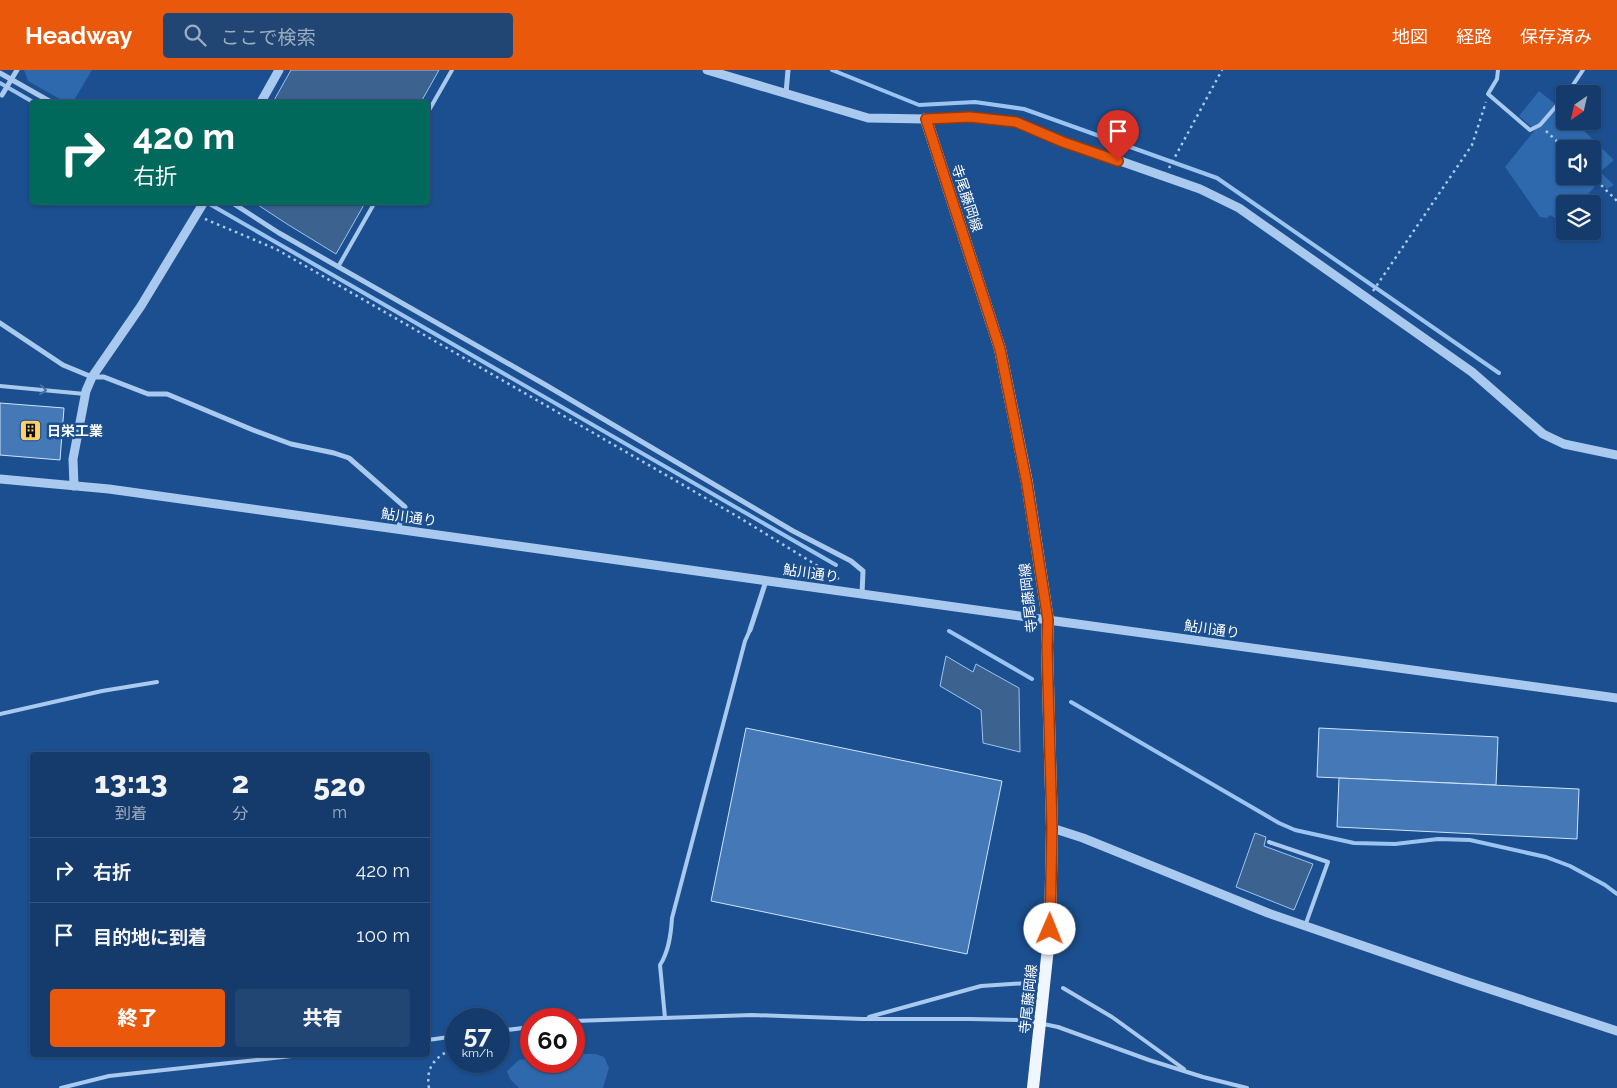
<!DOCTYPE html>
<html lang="ja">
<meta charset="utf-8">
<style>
body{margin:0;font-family:Raleway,"Noto Sans JP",sans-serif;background:#214673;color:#f1f3f6;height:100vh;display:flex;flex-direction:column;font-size:19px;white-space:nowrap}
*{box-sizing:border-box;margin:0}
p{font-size:16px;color:#9dadc1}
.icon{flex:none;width:28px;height:28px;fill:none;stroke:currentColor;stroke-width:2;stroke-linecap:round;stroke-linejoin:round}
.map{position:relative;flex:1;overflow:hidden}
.sheet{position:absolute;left:30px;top:682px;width:400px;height:305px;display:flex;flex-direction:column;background:#143b6b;border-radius:5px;box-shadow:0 1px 4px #0004,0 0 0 1px #33557e}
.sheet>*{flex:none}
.top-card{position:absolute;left:30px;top:30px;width:400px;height:105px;border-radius:5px;box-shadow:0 1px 4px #0004,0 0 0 1px #33557e;background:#00695c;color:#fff;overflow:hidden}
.needle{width:32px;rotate:214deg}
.fabs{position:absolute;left:1556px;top:15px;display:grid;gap:10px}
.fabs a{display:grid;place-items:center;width:45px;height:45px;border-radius:5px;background:#143b6b;box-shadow:0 1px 4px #0004,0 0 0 1px #33557e;font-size:25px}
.speed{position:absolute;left:445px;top:938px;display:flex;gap:10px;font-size:25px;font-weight:700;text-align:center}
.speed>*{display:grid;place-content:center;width:65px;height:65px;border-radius:50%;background:#143b6b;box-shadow:0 1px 4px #0004,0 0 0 1px #33557e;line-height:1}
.speed small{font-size:12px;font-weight:400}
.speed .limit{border:8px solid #d22;background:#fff;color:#111}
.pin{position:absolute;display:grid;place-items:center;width:42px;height:42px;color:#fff;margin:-51px -21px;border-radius:50% 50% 50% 0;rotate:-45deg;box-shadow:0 0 5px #0007}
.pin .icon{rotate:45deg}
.me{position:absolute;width:55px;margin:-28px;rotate:1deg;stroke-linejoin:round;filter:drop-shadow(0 0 4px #0008)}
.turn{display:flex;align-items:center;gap:18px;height:105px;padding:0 20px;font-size:22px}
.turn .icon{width:65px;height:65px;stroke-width:2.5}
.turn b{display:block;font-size:35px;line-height:42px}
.eta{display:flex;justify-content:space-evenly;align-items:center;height:85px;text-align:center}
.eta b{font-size:30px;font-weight:800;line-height:35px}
.cta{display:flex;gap:10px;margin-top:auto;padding:10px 20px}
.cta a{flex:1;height:58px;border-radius:5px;background:#ea580c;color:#fff;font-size:20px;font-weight:800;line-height:58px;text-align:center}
.cta a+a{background:#214673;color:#f1f3f6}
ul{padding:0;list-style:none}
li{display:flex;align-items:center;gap:15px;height:65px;padding:0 20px;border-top:1px solid #33557e}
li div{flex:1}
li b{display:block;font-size:19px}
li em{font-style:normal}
header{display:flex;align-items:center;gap:30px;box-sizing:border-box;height:70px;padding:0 25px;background:#ea580c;color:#fff}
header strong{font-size:24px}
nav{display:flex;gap:28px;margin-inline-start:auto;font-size:18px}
.search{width:350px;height:45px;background:#214673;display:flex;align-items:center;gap:12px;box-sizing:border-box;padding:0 18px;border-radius:5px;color:#9dadc1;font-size:19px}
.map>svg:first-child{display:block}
.green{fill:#2e69ad;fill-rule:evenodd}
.water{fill:#3c6290;stroke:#9cc4f0}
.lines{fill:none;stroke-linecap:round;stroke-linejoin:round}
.stream{stroke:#9cc4f0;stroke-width:4}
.building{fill:#4478b7;stroke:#cfe3fa}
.path{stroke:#a9c9ee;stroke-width:2.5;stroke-dasharray:2.5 4;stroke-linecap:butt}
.service{stroke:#a9c9ee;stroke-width:4}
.minor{stroke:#a9c9ee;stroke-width:5}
.tertiary{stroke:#a9c9ee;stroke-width:9}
.primary{stroke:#f0f6ff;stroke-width:12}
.oneway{stroke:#4674ac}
.route-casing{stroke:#983908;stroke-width:12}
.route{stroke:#ea580c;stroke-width:9}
.labels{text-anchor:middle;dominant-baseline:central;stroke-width:5;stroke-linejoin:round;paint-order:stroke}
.street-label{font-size:14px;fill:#fff;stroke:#1b4f8f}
.poi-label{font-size:14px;font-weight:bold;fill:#fff;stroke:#1b4f8f;text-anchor:start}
</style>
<header>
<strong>Headway</strong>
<div class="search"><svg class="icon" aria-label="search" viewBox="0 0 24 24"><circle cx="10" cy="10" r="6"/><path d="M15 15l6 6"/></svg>ここで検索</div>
<nav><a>地図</a><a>経路</a><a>保存済み</a></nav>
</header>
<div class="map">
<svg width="1617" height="1018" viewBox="0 0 1617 1018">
<rect width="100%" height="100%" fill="#1b4f8f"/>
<!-- green -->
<g class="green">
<path d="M24 0H92L73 32H65L28 11Z"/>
<path d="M1539 21 1565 42V51H1574L1614 90 1600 102 1614 115 1607 119 1600 111 1579 134H1565V154L1550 145 1547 148 1540 147 1505 97 1535 60 1519 46ZM1565 79H1592V106H1565Z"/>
<path d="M574 984H596L604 987 609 998 603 1018H519L510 1009 507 1001 519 990 531 988V991H574Z"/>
</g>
<!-- water -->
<g class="water">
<path d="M291 0H439L421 32H273Z"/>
<path d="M255 133H365L336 184 287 154Z"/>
<path d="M946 586 973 602 976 594 1019 618 1020 682 983 673 981 640 940 616Z"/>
<path d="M1255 763 1266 767 1264 776 1313 794 1294 840 1236 817Z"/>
</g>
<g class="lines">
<!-- stream -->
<g class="stream">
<path d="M832 0 919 35 975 32 1024 39 1217 108 1499 303"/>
<path d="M0 13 33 32"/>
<path d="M206 132 836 495"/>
<path d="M949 561 1032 609"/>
<path d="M1071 632 1279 753 1295 760 1354 773 1395 774 1438 769 1470 770 1546 787 1570 796 1605 815 1617 824"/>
</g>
</g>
<!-- building -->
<g class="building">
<path d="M0 333 64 338 60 390 0 385Z"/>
<path d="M746 658 1002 711 967 884 711 831Z"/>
<path d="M1319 658 1498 667 1496 715 1317 707Z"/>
<path d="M1339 708 1579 719 1577 769 1337 757Z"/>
</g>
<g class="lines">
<!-- path -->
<g class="path">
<path d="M1546 61 1565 79"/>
<path d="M1169 98 1222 0"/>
<path d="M1592 106 1617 131"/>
<path d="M205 149 276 179 740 448 839 509"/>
<path d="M1373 221 1472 75 1486 32"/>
<path d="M429 1018C425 995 437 986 456 977"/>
</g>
<!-- service -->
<g class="service">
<path d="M1498 0 1497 9 1488 24 1530 60 1540 55 1565 26"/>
<path d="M1567 24 1583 0"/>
<path d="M428 42 452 0"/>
<path d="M338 197 375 132"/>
<path d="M0 316 85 324"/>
<path d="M0 644 102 621 157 612"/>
<path d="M1269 772 1328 792 1305 856"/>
<path d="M1063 918 1112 947 1184 999"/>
<path d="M869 947 981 916 1027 913"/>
<path d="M665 948 660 895C669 881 671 864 672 848L745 571 750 560"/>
<path d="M574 951 752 945 862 949H970L1024 950 1058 957 1149 990 1203 1007 1247 1018"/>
<path d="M499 961 531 957"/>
<path d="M428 970 456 966"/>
<path d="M61 1018 109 1006 301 985"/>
</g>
<!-- minor -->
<g class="minor">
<path d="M0 3 51 32"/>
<path d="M786 23 788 0"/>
<path d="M2 25 17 0"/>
<path d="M231 132 279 163 544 314 793 461 851 491 863 501 862 524"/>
<path d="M0 253 63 295 92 307H104L148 324H167L253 360 291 374 334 383 349 388 405 437 398 459"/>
<path d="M750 560 766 511"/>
</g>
<!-- tertiary -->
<g class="tertiary">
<path d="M707 0 868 48 926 49 970 47 1016 52 1063 71 1200 119 1239 138 1472 302 1543 364 1564 374 1617 385"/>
<path d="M261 32 279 0"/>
<path d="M0 409 109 419 1048 550 1617 628"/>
<path d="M74 416 73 389 86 321 92 307 141 236 204 132"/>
<path d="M1052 758 1083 768 1268 843 1468 912 1617 961"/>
</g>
<!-- primary -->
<path class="primary" d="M926 49 1000 279 1027 413 1048 550 1047 576 1052 758 1050 859 1033 1018"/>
</g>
<!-- one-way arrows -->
<defs><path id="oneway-chevron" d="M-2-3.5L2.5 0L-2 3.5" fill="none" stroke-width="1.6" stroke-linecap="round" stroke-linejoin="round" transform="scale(1.25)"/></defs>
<use class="oneway" href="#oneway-chevron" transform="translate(43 320) rotate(6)"/>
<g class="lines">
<defs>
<path id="route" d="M1050 859 1052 758 1047 576 1048 550 1027 414 1000 279 926 49 970 47 1016 52 1063 72 1118 91"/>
</defs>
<!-- route casing -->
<use href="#route" class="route-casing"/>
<!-- route -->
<use href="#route" class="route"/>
</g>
<!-- icons -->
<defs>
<symbol id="building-square" viewBox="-11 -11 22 22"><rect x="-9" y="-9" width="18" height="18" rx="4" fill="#ffd166" stroke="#1b4f8f"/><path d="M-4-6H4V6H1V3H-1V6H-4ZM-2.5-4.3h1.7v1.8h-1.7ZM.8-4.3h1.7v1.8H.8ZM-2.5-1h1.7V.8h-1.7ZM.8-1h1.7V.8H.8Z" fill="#111"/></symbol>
</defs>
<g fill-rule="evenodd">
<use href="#building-square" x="18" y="348" width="25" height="25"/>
</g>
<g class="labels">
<!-- street labels -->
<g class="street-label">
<text transform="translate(967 128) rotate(72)">寺尾藤岡線</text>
<text transform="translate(409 447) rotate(8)">鮎川通り</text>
<text transform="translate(811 503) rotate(8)">鮎川通り</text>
<text transform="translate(1028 528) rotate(-96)">寺尾藤岡線</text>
<text transform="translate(1212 559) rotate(8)">鮎川通り</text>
<text transform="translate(1028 929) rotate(-84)">寺尾藤岡線</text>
</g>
<!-- poi labels -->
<g class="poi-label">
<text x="47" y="361">日栄工業</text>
</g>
</g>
</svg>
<div class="fabs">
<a><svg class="needle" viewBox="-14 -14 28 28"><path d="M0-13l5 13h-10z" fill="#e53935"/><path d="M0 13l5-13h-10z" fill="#9dadc1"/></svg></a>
<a><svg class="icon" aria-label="sound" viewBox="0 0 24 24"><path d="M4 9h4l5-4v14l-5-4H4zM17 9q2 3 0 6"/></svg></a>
<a><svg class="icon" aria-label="layers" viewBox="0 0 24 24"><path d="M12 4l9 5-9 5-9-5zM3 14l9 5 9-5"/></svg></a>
</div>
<div class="speed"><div>57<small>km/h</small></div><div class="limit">60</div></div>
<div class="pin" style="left:1118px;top:91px;background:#d93025"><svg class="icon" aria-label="arrive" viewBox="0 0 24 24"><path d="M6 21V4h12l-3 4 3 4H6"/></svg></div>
<svg class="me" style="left:1050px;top:859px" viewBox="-20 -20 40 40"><circle r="19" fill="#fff"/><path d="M0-13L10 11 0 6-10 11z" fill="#ea580c"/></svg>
<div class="top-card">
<div class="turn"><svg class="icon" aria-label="right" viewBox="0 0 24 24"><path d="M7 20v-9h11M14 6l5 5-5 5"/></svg><div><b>420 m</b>右折</div></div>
</div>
<section class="sheet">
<div class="eta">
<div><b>13:13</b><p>到着</p></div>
<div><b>2</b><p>分</p></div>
<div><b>520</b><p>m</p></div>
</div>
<ul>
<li><svg class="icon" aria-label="right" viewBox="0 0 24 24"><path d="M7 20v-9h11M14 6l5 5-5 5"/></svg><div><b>右折</b></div><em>420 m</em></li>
<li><svg class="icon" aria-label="arrive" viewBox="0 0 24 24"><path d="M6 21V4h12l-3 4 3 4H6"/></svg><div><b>目的地に到着</b></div><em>100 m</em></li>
</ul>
<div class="cta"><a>終了</a><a>共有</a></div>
</section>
</div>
